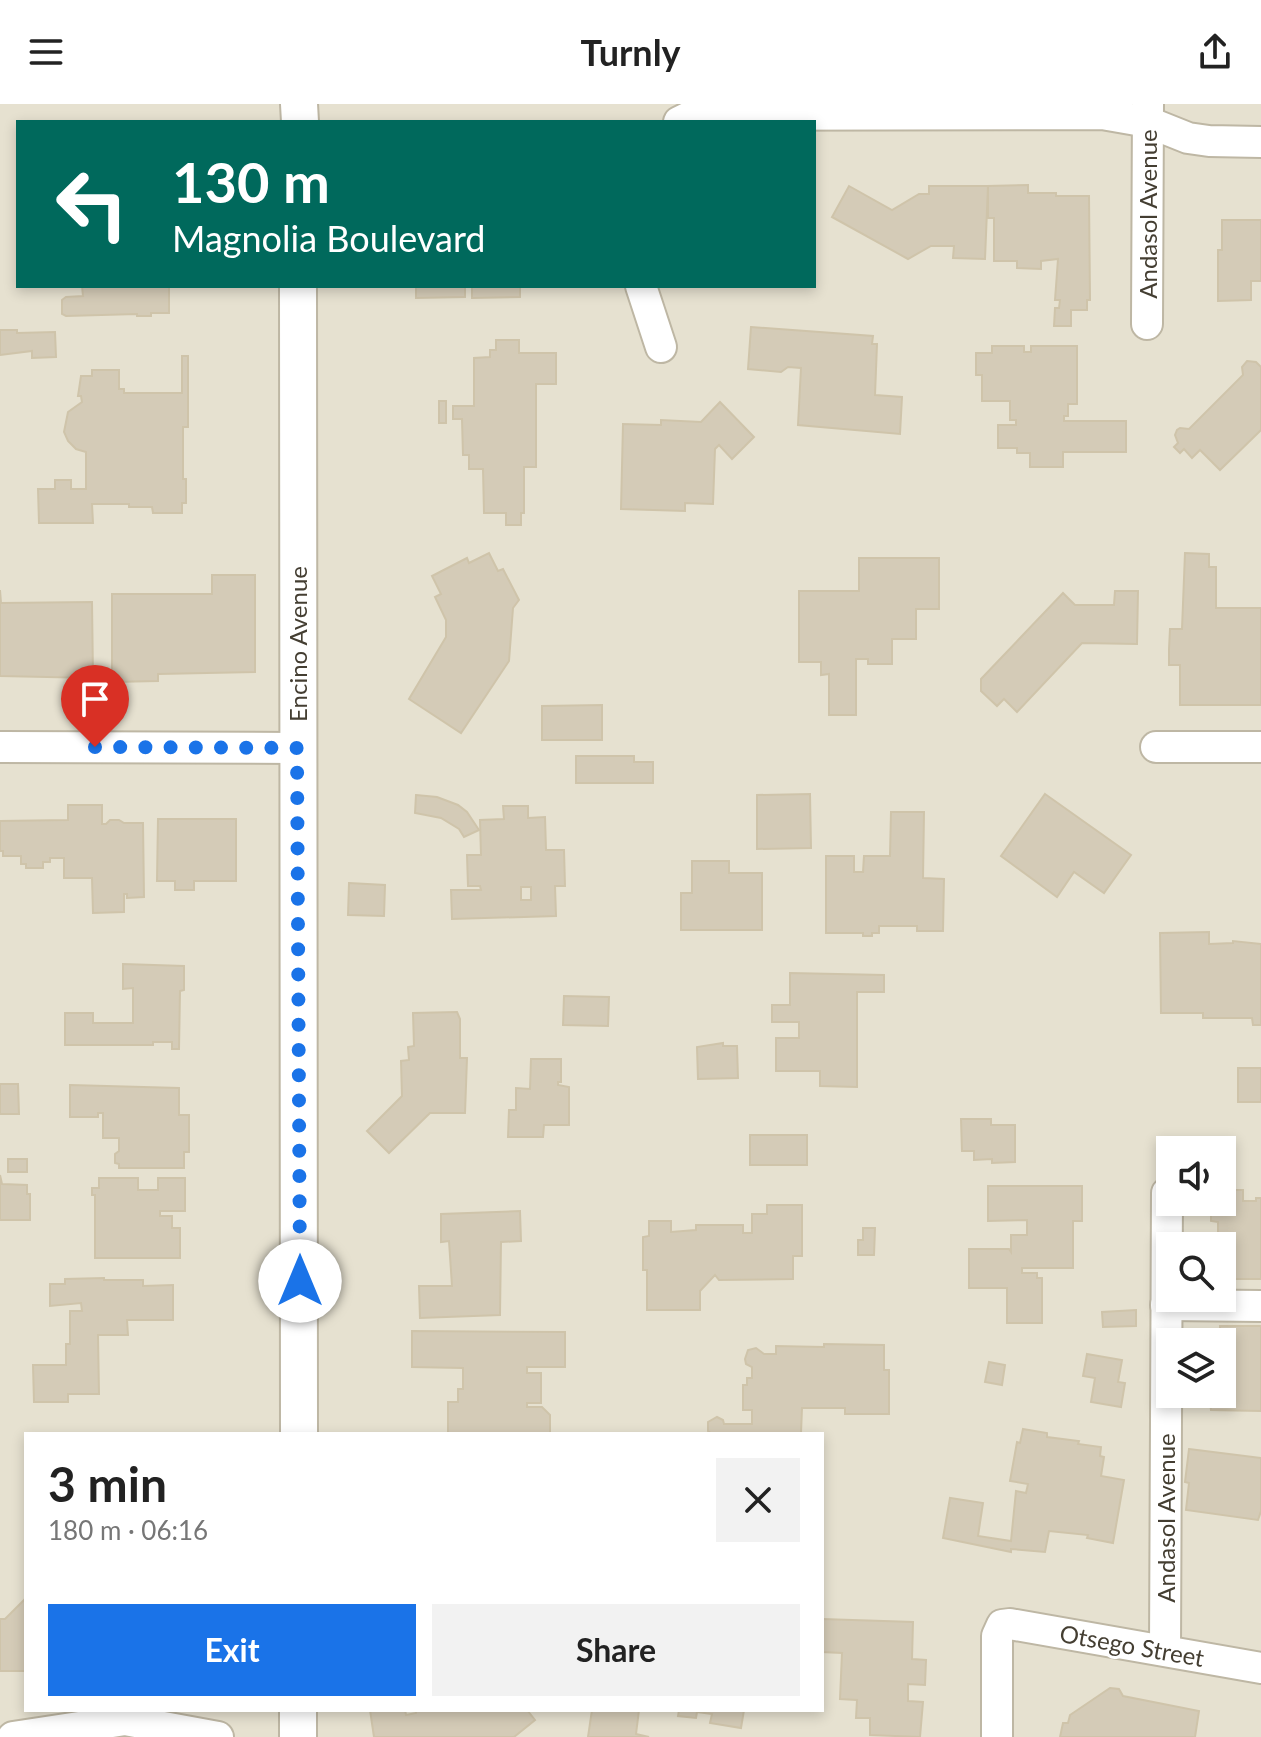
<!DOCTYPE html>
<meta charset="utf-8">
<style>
body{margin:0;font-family:Lato,sans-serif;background:#f2f2f2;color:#222;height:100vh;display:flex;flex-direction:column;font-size:30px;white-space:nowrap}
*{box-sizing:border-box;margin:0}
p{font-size:26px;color:#767676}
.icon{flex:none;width:44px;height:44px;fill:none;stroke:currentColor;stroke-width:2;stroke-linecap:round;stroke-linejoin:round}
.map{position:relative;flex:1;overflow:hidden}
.panel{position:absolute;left:24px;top:1328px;width:800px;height:280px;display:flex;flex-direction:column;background:#fff;border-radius:0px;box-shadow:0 4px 12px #0003}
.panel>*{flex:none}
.banner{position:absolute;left:16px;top:16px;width:800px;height:168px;border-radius:0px;box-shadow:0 4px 12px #0003;background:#00695c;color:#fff;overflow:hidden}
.controls{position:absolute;left:1156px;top:1032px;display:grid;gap:16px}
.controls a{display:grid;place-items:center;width:80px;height:80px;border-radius:0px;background:#fff;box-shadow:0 4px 12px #0003;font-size:40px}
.pin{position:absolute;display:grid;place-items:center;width:68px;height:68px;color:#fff;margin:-82px -34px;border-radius:50% 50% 50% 0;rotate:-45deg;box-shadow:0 0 8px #0007}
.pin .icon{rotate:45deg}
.me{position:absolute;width:88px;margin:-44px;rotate:0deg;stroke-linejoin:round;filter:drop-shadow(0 0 6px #0008)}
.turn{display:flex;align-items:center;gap:28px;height:168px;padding:0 24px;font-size:36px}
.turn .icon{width:104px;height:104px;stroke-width:2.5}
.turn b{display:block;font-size:56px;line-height:68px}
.round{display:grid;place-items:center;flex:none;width:84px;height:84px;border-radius:0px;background:#f2f2f2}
.head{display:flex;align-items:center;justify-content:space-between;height:136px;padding:0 24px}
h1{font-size:48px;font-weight:700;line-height:60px}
.button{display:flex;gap:16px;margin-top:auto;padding:16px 24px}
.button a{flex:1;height:92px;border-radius:0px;background:#1a73e8;color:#fff;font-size:32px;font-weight:700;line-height:92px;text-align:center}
.button a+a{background:#f2f2f2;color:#222}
header{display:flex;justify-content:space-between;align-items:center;height:104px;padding:0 24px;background:#fff;font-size:36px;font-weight:700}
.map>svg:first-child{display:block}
.residential{fill:#e6e1d0;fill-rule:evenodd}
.building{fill:#d4cbb7;stroke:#cfc4aa;stroke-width:2;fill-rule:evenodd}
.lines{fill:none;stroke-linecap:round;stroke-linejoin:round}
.minor-casing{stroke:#beb7a4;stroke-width:34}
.tertiary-casing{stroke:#beb7a4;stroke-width:40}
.minor{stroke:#fff;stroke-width:30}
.tertiary{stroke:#fff;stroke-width:36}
.route{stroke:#1a73e8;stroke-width:14;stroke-dasharray:0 25.2}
.labels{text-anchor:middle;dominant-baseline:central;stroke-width:6;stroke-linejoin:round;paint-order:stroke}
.street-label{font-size:24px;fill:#443e32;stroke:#fff}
</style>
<header><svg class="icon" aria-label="menu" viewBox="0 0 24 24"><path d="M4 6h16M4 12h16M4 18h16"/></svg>Turnly<svg class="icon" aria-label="share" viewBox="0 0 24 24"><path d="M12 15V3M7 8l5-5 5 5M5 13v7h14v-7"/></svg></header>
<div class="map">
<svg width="1261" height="1633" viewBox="0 0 1261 1633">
<rect width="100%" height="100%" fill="#f2eee2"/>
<!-- residential -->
<path class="residential" d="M0 0H1261V1633H0ZM18 18H814V182H18ZM1170 1046H1222V1098H1170ZM1170 1142H1222V1194H1170ZM1170 1238H1222V1290H1170ZM26 1330H822V1606H26Z"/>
<!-- building -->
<g class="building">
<path d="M1028 81V89H1056V92H1089L1090 196H1087V206H1071V222H1054L1055 204H1059L1060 196H1055L1058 155 1041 157V165L1017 164V157H994V114H988V82Z"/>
<path d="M849 82 892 106 919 90H929V82H988L985 155 953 154 954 142H931L908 155 832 113Z"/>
<path d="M1222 116H1261V177H1251V196L1218 197V146H1222Z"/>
<path d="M82 182H169V209H151V212H137V210L66 212 62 210V196L66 193 83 192Z"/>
<path d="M416 182H465V193L416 194Z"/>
<path d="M472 182H520V193L472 194Z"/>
<path d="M751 223 873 232 872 240H877L875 291 902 293 900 330 798 321 801 264 788 263 781 268 748 265Z"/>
<path d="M0 226H17V229L55 228 56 253 32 254V247L0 251Z"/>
<path d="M496 236H519V249H556V280H536V363H524V409H521V421H506V409H484L483 365H469V351H463L462 315H453V302H474V254L490 253V246H496Z"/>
<path d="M992 242H1024V248H1031V242H1077V300H1068V312H1064V317H1126V348H1063V363H1030V349H1017V344H998V321H1016V316H1010V297H982V271H976V249H992Z"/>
<path d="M182 252H188V323H183V375H186V399H182V409H153L152 403H129V400H92L93 419H39L38 385H55V376H71V385H86V348L76 345 68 337 64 328 68 308 82 298 81 292H78L81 272H92V266H119V285H124V289H182Z"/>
<path d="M1247 257 1256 258 1261 263V326L1220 366 1200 346 1192 354 1184 345 1180 349 1174 343 1178 339 1175 331 1177 326 1180 324 1189 325 1243 271 1242 263Z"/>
<rect x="439" y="297" width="7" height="22"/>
<path d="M720 298 754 333 732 355 719 341 715 345 713 400 685 399V407L621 405 623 320 661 321V316L701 318Z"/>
<path d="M489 449 498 467 503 465 519 496 513 504 509 557 461 629 409 595 446 533V516L435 493 441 490 432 472 467 454 469 459Z"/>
<path d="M1185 449 1209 450V463H1216V504H1261V601H1180V561H1169V545L1170 525H1182Z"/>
<path d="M859 454H939V505H916V535H892V560H868V555H856V611H829V570L821 571V558H799V487H859Z"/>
<path d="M212 471H255V568L158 570V577L112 578V490H212Z"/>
<path d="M0 486 1 499 92 498 93 574 0 572Z"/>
<path d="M1115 487H1138L1137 540 1082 539 1017 608 1004 595 997 602 981 587V575L1063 489 1075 501H1114Z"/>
<path d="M602 601V636H542V602Z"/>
<path d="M576 652H634V658H653V679H576Z"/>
<path d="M810 690 811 744 757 745V691Z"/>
<path d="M1045 690 1131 751 1104 789 1074 768 1057 793 1001 752Z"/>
<path d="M416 691 437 693 458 701 467 708 479 726 464 733 459 725 441 714 415 709Z"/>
<path d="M68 701H102V720H106L110 716H119L124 719H143L144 793 127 794V790H124V808L93 809 92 774H64V754H50V758H43V764H26V760H21V752H3V747H0V717L68 716Z"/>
<path d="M503 702H528V714L545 713 546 746H564L565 782H555L556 812 452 815 451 786H481L480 782H468L467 751H481L480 716 504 715ZM521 783H531V796H521Z"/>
<path d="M891 708H924L923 774 944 775 943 827H917V822H879V829H872V832H863V829H826V752H854V768H863L864 752H890Z"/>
<path d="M158 715H236V777H194V786H175V777H157Z"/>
<path d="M692 757H729V769H762V826H681V789H692Z"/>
<path d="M349 779 385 781 384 812 348 811Z"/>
<path d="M1209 828V840L1233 839V837L1261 840V921H1253L1252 914H1203V909H1161L1160 829Z"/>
<path d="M123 860 184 862V886L180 887 179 945H172V938H153V941H65V909H93V919H133V884L123 885Z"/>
<path d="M790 869 884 871V888H857V983L820 982V967H776V934H799V918H772V901H790Z"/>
<path d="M564 892 609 893 608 922 563 921Z"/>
<path d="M457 908 460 915V954H467L465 1009H430L389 1049 367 1027 402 992 401 957 409 956 408 943 414 942 413 909Z"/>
<path d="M723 939V942H737L738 974 698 975 697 943Z"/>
<path d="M531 955H561V978H558V981L569 983V1021H544L543 1033H508L509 1006H516V984L530 985Z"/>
<rect x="1238" y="964" width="23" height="34"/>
<path d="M0 980H18L19 1010H0Z"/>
<path d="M70 981 179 984V1011H189V1048H184V1064H119V1060L115 1059V1050L119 1047V1034H103V1009H98V1013H70Z"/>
<path d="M961 1015H991V1021H1015V1058L992 1059V1055L974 1056V1047H962Z"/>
<rect x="750" y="1031" width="57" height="30"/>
<rect x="8" y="1055" width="19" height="13"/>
<path d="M0 1071 2 1080 27 1081V1090H30V1116H0Z"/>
<path d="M99 1074H138V1086H158V1074H185V1107H160V1112H172V1124H180V1154H95V1091H92V1084H99Z"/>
<path d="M988 1082H1082V1117H1073V1164H1022V1169H1037V1174H1042V1219H1007V1184H969V1145H1009L1011 1148V1131H1027V1116L988 1117Z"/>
<path d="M1222 1086H1243V1097H1256V1094H1261V1175H1222V1142H1212V1139H1218V1118L1211 1117V1098H1222Z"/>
<path d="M767 1101H802V1152H793V1175L719 1176 715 1171 700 1187V1206H647V1166H643V1133L649 1132V1117H671V1128L696 1126V1121H743V1129H752V1110H767Z"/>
<path d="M520 1107 521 1137 501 1138 500 1211 420 1214 419 1182H452L449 1137 441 1138V1110Z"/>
<path d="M863 1124H875L874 1151H858V1136H863Z"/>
<path d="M104 1174V1176H143V1182L173 1181V1216H127L128 1231H98L99 1290H68V1298H34L33 1261H66V1240H70V1207H82L81 1199 50 1202V1180H65V1175Z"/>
<path d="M1136 1206V1222L1103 1223 1102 1208Z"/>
<path d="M1220 1222H1261V1307L1211 1306 1209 1290H1222Z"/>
<path d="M412 1227 565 1228V1263H527V1269H541V1299H527V1303H542L550 1311V1330H448V1298H458V1285H463V1264L412 1263Z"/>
<path d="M824 1240 884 1241V1266H889V1310H845V1304H802L801 1329 814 1330H712L708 1327V1318L717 1313 723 1316 724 1320H752V1306H743V1281H747V1274H752V1263L746 1260 745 1255 748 1246 756 1244 764 1250H776V1242L824 1243Z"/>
<path d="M1087 1250 1122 1256 1118 1278 1125 1279 1121 1303 1091 1298 1095 1274 1083 1272Z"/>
<path d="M989 1258 1005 1261 1002 1281 985 1278Z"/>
<path d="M1023 1325 1047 1329V1333L1079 1337 1078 1340 1101 1343 1100 1352 1104 1353 1101 1372 1124 1376 1113 1439 1087 1434 1088 1431 1049 1427 1045 1448 1011 1445V1448L943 1434 950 1394 983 1399 978 1432 1011 1437 1016 1387 1026 1389 1028 1380 1010 1377 1017 1338 1020 1339Z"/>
<path d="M1189 1345 1261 1354V1407L1258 1416 1186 1406 1189 1379 1185 1378Z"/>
<path d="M26 1494V1567H0V1515H5Z"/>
<path d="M822 1515 913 1518 912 1555 926 1556 925 1581 908 1580V1597L923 1598 920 1633 870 1631V1614H856L857 1596 840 1595 842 1549 822 1548Z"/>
<path d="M1110 1584 1119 1585 1123 1592 1199 1607 1195 1633H1060L1063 1619H1068L1070 1611Z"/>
<path d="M370 1606H405L406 1611 416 1609V1606H527L535 1616 514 1633H374Z"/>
<path d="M592 1606H639L636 1630 649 1633H588Z"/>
<path d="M679 1606H744L741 1624 710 1619 712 1610 697 1608 696 1614 678 1612Z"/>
</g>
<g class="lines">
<defs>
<g id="minor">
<path d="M679 18 693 11 1102 10 1148 18 1188 34 1209 37 1261 38"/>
<path d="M641 182 661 243"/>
<path d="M1147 220 1148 0"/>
<path d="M0 643 297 644"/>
<path d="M1156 643H1261"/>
<path d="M1166 1201 1261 1202"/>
<path d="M1165 1546 1167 1089"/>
<path d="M13 1633 125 1616 218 1633"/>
<path d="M997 1633V1532L1002 1521 1010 1520 1261 1564"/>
</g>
<g id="tertiary">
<path d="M299 0 300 18"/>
<path d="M298 182 299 1330"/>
<path d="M298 1633V1606"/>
</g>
</defs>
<!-- minor casing -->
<use href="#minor" class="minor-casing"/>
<!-- tertiary casing -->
<use href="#tertiary" class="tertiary-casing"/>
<!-- minor -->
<use href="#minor" class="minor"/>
<!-- tertiary -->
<use href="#tertiary" class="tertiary"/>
</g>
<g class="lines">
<!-- route -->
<path class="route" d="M95 643 297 644 300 1177"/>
</g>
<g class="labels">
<!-- street labels -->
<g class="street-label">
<text transform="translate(1147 110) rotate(-90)">Andasol Avenue</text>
<text transform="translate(297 540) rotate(-90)">Encino Avenue</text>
<text transform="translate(1165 1414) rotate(-90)">Andasol Avenue</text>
<text transform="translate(1132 1541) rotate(10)">Otsego Street</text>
</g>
</g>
</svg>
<div class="controls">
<a><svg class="icon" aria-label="sound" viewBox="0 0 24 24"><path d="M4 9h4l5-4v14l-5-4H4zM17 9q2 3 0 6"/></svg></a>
<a><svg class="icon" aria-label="search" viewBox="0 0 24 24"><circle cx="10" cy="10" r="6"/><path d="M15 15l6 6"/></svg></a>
<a><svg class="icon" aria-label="layers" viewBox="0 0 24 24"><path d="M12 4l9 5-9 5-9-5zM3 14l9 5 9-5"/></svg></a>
</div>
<div class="pin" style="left:95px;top:643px;background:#d93025"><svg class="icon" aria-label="arrive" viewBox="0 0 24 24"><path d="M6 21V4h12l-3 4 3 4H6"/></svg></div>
<svg class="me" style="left:300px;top:1177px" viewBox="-20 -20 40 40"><circle r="19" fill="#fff"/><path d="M0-13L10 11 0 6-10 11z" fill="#1a73e8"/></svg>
<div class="banner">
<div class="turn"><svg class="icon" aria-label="left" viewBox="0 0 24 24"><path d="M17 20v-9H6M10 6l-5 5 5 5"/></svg><div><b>130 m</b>Magnolia Boulevard</div></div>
</div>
<section class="panel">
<div class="head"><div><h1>3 min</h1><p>180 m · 06:16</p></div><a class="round"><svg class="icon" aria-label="close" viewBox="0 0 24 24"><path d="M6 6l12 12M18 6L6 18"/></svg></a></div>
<div class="button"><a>Exit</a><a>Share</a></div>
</section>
</div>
